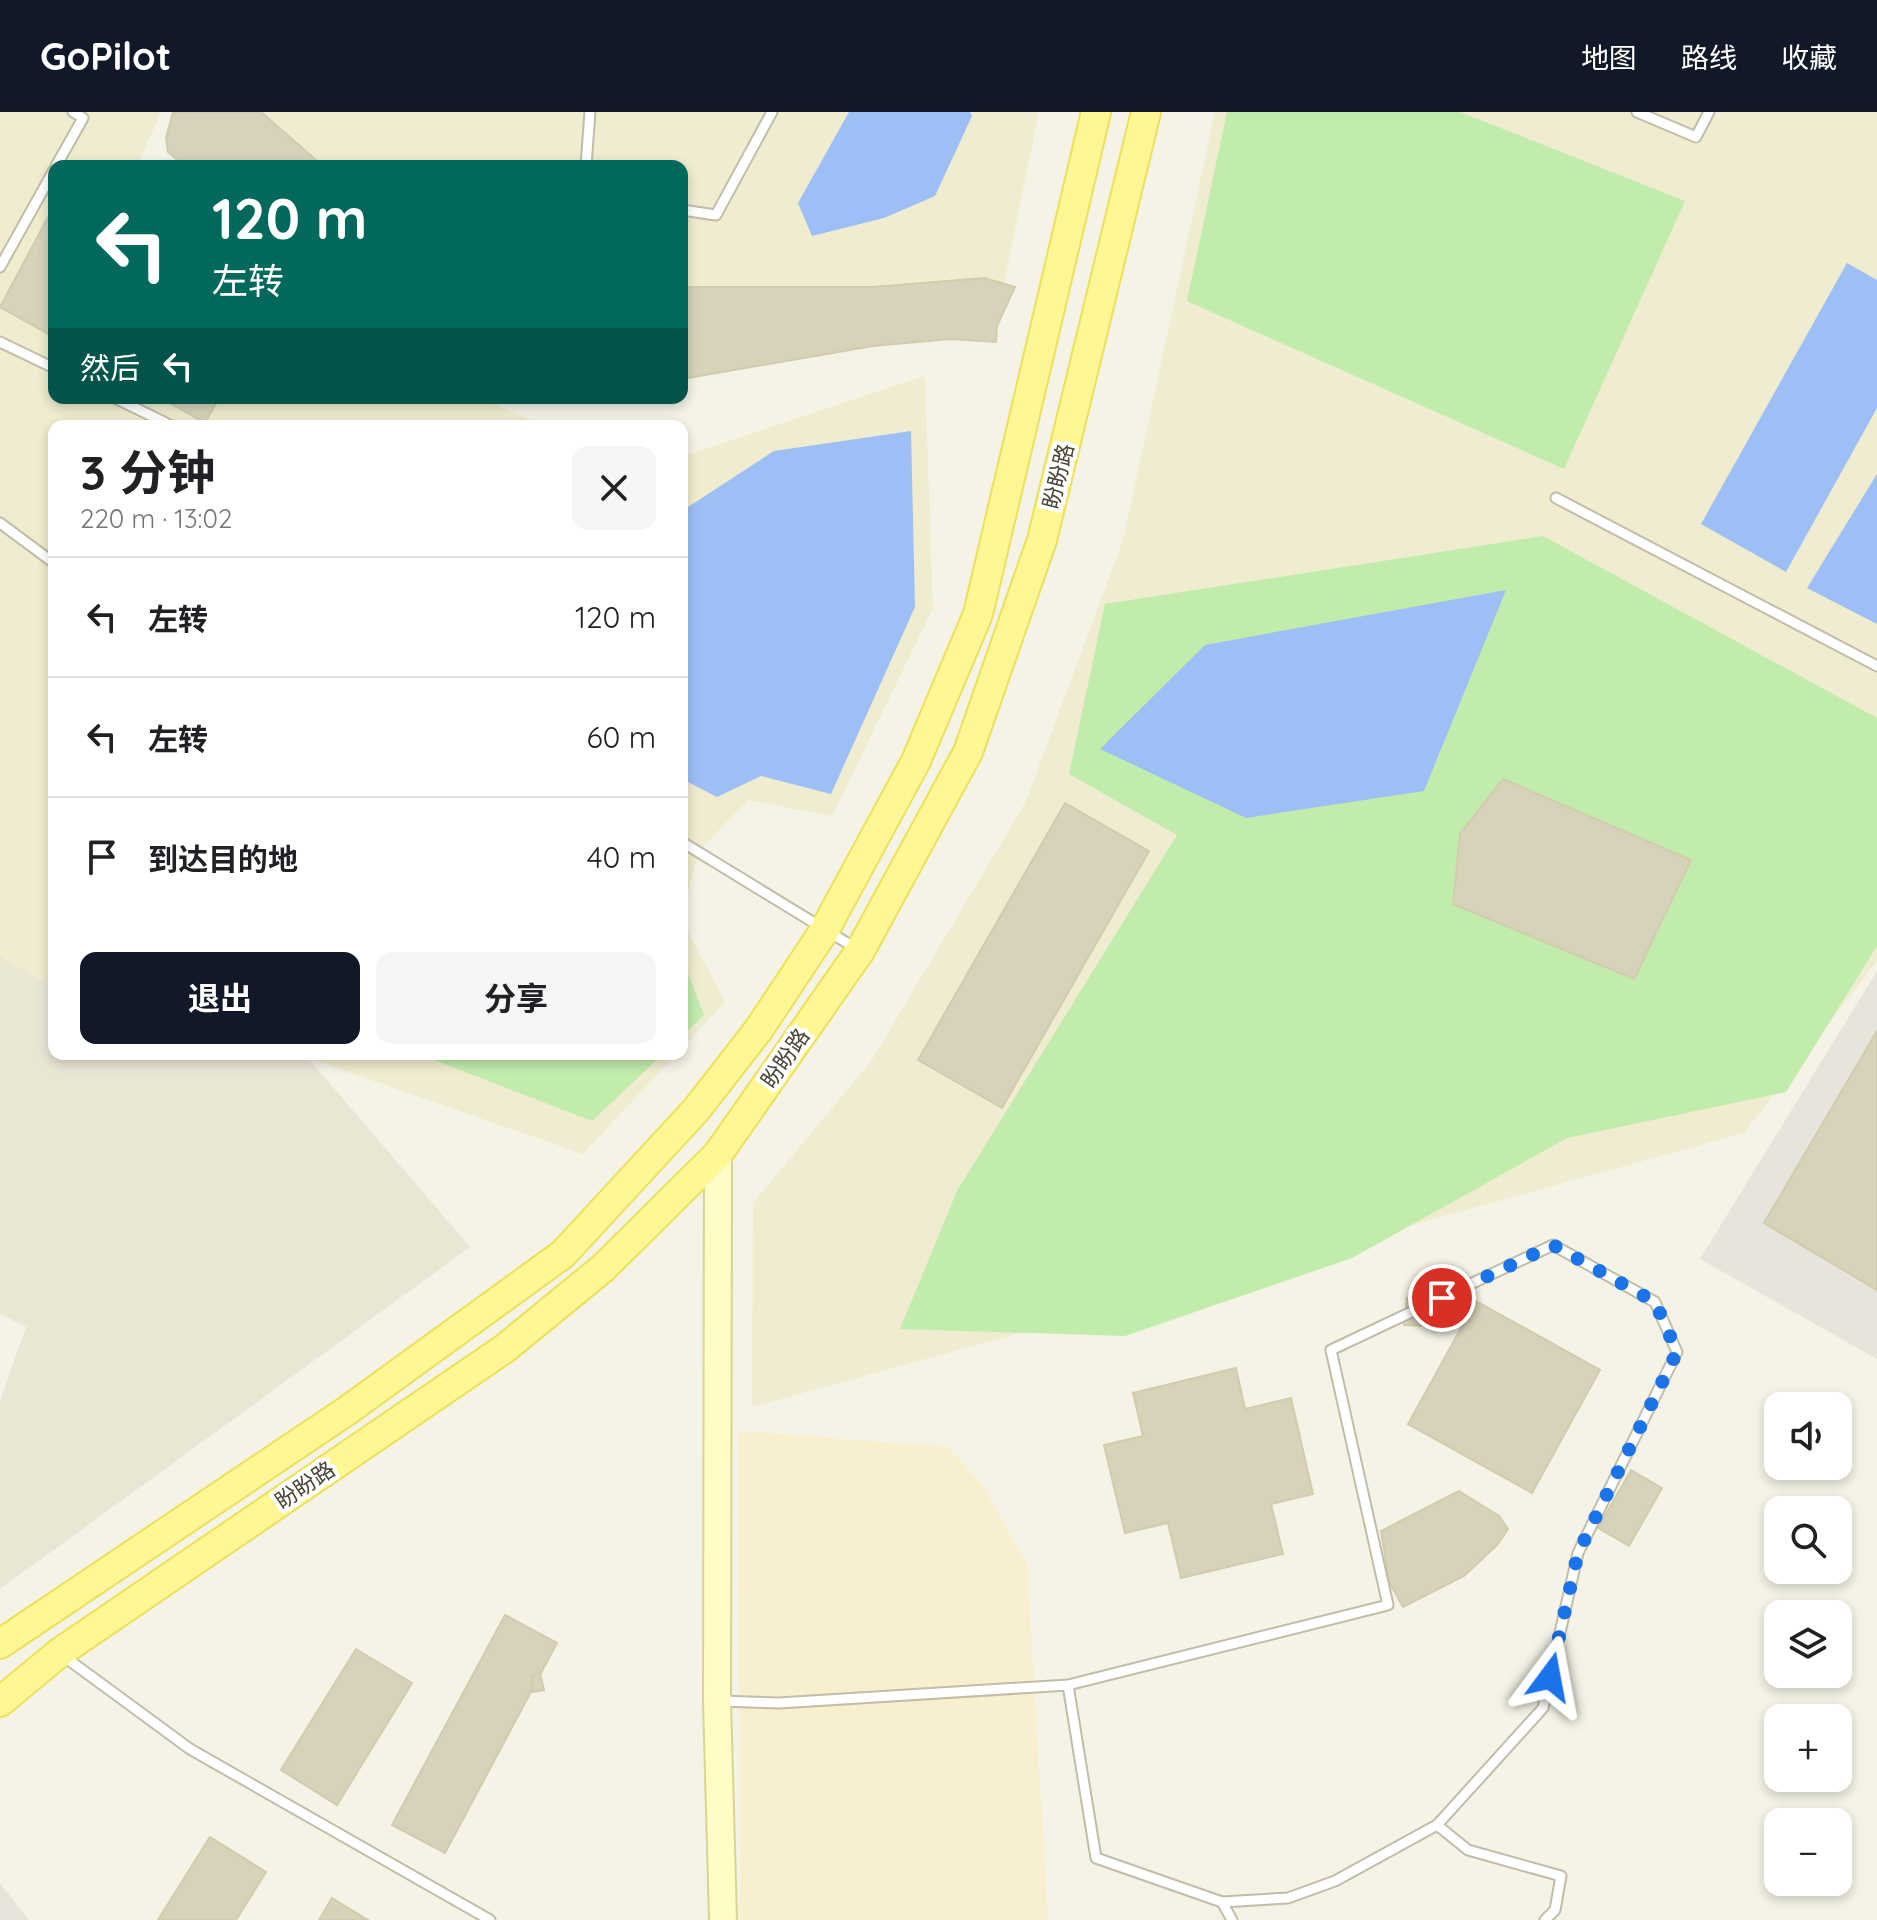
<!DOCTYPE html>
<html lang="zh">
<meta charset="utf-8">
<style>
body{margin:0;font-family:Quicksand,"Noto Sans SC",sans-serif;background:#f6f6f6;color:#202124;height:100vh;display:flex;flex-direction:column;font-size:30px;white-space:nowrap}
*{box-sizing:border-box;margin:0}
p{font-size:26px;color:#757577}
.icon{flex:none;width:44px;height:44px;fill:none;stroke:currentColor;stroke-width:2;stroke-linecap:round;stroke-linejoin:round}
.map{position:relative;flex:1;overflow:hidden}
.sheet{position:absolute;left:48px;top:308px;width:640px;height:640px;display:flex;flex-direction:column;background:#fff;border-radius:16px;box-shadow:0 4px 12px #0003}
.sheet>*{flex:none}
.guide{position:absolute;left:48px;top:48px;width:640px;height:244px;border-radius:16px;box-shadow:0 4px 12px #0003;background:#00695c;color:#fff;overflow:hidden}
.fabs{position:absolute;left:1764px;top:1280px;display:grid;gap:16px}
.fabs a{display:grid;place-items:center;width:88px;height:88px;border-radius:16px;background:#fff;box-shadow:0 4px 12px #0003;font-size:40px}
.pin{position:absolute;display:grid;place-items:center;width:68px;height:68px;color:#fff;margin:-34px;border:4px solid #fff;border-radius:50%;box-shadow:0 2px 8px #0007}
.me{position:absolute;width:88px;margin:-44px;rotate:13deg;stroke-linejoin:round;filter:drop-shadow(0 0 6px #0008)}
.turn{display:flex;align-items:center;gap:28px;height:168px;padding:0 32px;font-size:36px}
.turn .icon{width:104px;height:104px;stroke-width:2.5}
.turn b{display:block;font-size:56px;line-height:68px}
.then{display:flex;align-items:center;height:76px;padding:0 32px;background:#0003;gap:16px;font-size:30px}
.round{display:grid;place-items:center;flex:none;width:84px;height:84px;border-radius:16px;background:#f6f6f6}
.head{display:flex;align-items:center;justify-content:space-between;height:136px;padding:0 32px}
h1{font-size:48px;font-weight:700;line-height:60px}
.button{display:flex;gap:16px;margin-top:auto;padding:16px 32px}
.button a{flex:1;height:92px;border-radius:16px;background:#111827;color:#fff;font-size:32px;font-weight:700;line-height:92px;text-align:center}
.button a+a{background:#f6f6f6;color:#202124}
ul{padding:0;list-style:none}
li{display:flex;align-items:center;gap:24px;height:120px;padding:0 32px;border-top:2px solid #e0e0e0}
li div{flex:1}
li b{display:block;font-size:30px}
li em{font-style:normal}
header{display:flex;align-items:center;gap:48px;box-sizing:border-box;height:112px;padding:0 40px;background:#111827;color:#fff}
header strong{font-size:38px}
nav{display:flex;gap:44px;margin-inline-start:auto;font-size:28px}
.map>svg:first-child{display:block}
.residential{fill:#e9e6d4}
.commercial{fill:#f8efcf}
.industrial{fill:#e6e4db}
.education{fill:#efeccf}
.green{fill:#c1ecab}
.water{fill:#9dbff6}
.building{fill:#d7d2ba;stroke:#d2ccad;stroke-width:2}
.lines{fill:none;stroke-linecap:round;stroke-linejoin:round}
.lane-casing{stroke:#c1bda8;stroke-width:13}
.secondary-casing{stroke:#d8d492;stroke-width:30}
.primary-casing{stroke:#ede05b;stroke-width:32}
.lane{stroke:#fff;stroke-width:9}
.secondary{stroke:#fffdc5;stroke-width:26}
.primary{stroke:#fff794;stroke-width:28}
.route{stroke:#1a73e8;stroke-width:14;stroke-dasharray:0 25.2}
.labels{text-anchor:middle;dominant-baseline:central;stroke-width:8;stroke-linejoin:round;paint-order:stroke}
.street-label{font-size:22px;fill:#484435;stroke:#fff}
</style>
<header>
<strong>GoPilot</strong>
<nav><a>地图</a><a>路线</a><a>收藏</a></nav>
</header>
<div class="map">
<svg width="1877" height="1808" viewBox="0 0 1877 1808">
<rect width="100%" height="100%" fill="#f4f3e6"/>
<!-- residential -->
<path class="residential" d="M0 844 54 876V942L308 946 470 1135 0 1477V1289L26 1215 0 1202Z"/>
<!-- commercial -->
<path class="commercial" d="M738 1319 948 1335 981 1371 1027 1452 1048 1808H740Z"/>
<!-- industrial -->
<g class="industrial">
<path d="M1877 859V1247L1700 1147Z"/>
<path d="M0 1771 17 1793 29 1808H0Z"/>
</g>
<!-- education -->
<g class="education">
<path d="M0 0H161L137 54H54V286H478L547 314H54V876L0 844Z"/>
<path d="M252 0H1039L1002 181 682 184V54H302Z"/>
<path d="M1215 0H1877V849L1744 1021 752 1295 753 1091 872 948 1026 689 1123 428Z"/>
<path d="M925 264 933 496 832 704 748 688 699 739 682 801V345Z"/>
<path d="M682 808 725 890 682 936Z"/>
<path d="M168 942H676L583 1042 308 946Z"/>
</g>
<!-- green -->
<g class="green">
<path d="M1227 0H1460L1685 89 1564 357 1187 189Z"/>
<path d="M1543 424 1877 606V834L1786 980 1567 1026 1352 1146 1125 1224 900 1217 957 1079 1177 723 1069 662 1105 492Z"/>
<path d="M682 846 704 903 682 924Z"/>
<path d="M419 942H663L592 1009Z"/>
</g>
<!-- water -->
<g class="water">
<path d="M849 0H970L972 4 935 84 884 106 812 124 798 91Z"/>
<path d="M1847 151 1877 168V296L1786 460 1701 412Z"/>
<path d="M911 319 915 495 831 682 761 664 717 685 682 667V399L774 339Z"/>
<path d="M1877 362V512L1807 476Z"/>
<path d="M1506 478 1424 679 1246 706 1100 637 1205 533Z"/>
</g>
<!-- building -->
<g class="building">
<path d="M173 0H261L323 54H185L168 40 166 26Z"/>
<path d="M54 94V225L0 195Z"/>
<path d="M984 166 1015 175 997 214 996 230 950 227 873 234 682 267V175H873Z"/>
<path d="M161 286H219L205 311Z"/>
<path d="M1503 667 1691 748 1634 867 1453 792 1460 722Z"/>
<path d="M1065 691 1149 739 1002 996 918 948Z"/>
<path d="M1877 919V1178L1764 1111Z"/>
<path d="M1407 1186 1428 1191 1432 1206 1425 1214 1404 1213Z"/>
<path d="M1476 1189 1600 1258 1532 1381 1408 1312Z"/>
<path d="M1236 1256 1245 1297 1291 1286 1313 1382 1271 1392 1283 1442 1181 1466 1168 1411 1125 1421 1104 1333 1143 1324 1133 1281Z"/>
<path d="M1631 1358 1662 1376 1629 1434 1598 1416Z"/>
<path d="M1459 1379 1499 1404 1508 1417 1497 1433 1464 1464 1403 1495 1389 1470 1381 1419Z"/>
<path d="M505 1503 557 1531 445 1741 392 1713Z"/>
<path d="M356 1537 412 1571 337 1693 281 1658Z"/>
<path d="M540 1561 544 1578 533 1580 532 1564Z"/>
<path d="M210 1725 266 1760 236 1808H158Z"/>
<path d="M332 1786 368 1808H319Z"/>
</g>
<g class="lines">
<defs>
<g id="lane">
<path d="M1637 0 1696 25 1709 0"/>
<path d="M56 54 83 6 73 0"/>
<path d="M586 54 590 0"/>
<path d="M682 98 716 103 772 0"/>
<path d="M0 155 54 58"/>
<path d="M0 230 54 256"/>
<path d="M115 286 172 314"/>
<path d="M1556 386 1877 554"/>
<path d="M0 411 54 451"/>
<path d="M682 730 857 837"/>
<path d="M62 1543 190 1637 490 1808"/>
<path d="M721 1589 779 1591 1068 1573 1096 1746 1222 1790 1288 1786 1335 1769 1437 1713 1543 1596 1578 1441 1677 1240 1655 1190 1553 1133 1331 1238 1388 1493 1068 1573"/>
<path d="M1437 1713 1468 1738 1561 1764 1555 1798 1545 1808"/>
<path d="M1222 1790 1232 1808"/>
</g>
<path id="secondary" d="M718 1042 717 1589 723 1808"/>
<g id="primary">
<path d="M0 1532 348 1298 563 1142 696 998 759 917 824 819 916 649 978 502 1096 0"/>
<path d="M0 1590 59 1541 504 1237 603 1156 718 1042 860 839 968 640 1042 428 1146 0"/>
</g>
</defs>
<!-- lane casing -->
<use href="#lane" class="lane-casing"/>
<!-- secondary casing -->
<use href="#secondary" class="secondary-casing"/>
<!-- primary casing -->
<use href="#primary" class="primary-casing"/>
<!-- lane -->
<use href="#lane" class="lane"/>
<!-- secondary -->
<use href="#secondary" class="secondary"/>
<!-- primary -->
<use href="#primary" class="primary"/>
</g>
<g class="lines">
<!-- route -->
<path class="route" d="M1442 1186 1553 1133 1655 1190 1677 1240 1578 1441 1550 1565"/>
</g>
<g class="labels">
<!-- street labels -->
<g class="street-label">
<text transform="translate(1058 364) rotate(-76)">盼盼路</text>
<text transform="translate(785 946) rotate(-55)">盼盼路</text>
<text transform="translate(305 1373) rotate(-34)">盼盼路</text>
</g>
</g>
</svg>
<div class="fabs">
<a><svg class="icon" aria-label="sound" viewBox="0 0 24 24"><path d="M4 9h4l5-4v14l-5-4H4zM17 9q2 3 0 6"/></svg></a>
<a><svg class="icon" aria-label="search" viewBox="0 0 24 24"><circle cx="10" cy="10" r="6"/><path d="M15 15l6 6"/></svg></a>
<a><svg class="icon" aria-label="layers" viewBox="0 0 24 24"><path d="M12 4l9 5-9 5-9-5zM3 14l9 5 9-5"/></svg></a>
<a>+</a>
<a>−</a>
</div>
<div class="pin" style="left:1442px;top:1186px;background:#d93025"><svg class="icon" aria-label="arrive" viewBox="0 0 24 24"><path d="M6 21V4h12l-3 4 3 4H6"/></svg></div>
<svg class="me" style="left:1550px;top:1565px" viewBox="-20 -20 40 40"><path d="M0-17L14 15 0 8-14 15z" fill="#1a73e8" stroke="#fff" stroke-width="4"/></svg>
<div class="guide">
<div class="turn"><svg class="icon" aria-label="left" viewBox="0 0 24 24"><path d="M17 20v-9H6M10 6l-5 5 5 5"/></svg><div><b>120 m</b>左转</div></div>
<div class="then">然后<svg class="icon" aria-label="left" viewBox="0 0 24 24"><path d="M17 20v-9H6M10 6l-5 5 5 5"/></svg></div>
</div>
<section class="sheet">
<div class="head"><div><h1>3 分钟</h1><p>220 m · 13:02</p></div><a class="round"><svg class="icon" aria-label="close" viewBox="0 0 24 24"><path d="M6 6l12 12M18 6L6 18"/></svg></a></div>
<ul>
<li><svg class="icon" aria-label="left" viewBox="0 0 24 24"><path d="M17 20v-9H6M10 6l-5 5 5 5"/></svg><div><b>左转</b></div><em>120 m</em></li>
<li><svg class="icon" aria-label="left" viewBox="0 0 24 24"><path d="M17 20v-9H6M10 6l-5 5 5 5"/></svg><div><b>左转</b></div><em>60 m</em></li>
<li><svg class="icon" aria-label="arrive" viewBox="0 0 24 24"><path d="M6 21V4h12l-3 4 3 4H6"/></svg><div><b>到达目的地</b></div><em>40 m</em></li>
</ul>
<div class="button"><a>退出</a><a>分享</a></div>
</section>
</div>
